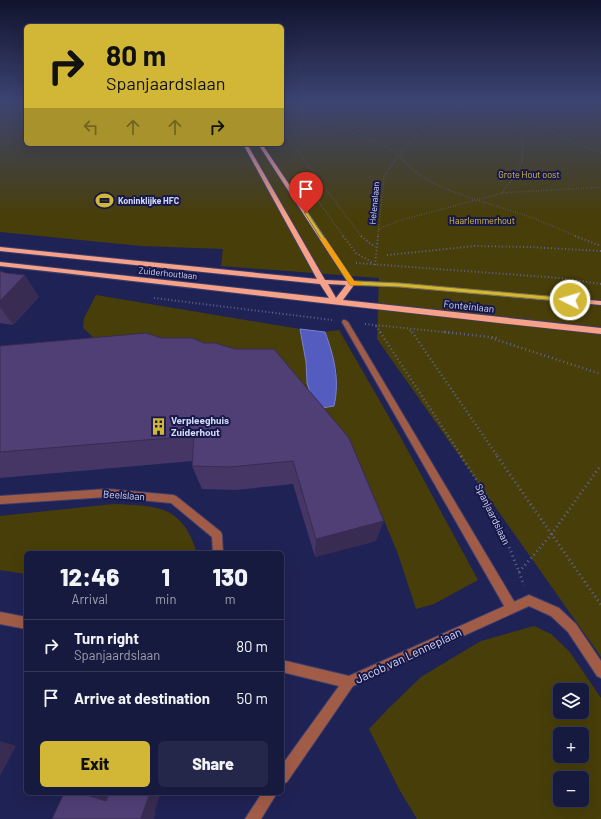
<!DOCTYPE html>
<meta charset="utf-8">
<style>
body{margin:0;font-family:Barlow,sans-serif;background:#24274a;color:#f1f3f6;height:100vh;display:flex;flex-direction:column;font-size:15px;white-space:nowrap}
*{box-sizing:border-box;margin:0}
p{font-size:13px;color:#9ea1b0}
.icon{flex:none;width:22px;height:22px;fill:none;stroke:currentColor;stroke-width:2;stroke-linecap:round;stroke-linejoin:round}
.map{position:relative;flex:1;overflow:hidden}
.sheet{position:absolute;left:24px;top:551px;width:260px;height:244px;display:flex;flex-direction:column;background:#171a3f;border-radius:6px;box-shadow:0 4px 16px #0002,0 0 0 1px #363859}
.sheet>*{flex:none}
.guide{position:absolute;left:24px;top:24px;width:260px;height:122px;border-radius:6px;box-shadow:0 4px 16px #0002,0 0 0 1px #363859;background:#d2b736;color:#111;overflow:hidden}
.buttons{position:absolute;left:553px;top:683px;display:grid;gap:8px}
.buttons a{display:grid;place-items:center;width:36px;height:36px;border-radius:6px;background:#171a3f;box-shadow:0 4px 16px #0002,0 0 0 1px #363859;font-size:20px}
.pin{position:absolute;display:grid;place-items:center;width:34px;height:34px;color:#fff;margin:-41px -17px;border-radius:50% 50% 50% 0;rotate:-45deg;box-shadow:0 0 4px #0007}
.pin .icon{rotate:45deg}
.me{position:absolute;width:44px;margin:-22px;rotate:275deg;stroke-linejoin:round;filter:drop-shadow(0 0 3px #0008)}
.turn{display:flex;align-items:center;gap:14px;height:84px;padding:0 16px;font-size:18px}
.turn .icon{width:52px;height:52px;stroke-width:2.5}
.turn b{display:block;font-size:28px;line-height:34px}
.lanes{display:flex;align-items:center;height:38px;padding:0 16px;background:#0003;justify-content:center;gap:20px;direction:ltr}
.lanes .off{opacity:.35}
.eta{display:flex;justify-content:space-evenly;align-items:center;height:68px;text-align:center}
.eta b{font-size:24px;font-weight:800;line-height:28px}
.cta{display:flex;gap:8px;margin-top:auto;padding:8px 16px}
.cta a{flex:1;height:46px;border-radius:6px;background:#d2b736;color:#111;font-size:16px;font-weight:800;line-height:46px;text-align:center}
.cta a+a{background:#24274a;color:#f1f3f6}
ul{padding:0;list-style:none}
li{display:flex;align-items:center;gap:12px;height:52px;padding:0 16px;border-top:1px solid #363859}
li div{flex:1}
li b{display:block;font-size:15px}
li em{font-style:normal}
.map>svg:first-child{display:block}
.green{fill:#483e09;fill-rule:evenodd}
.water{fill:#545cbf;stroke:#7a81d0}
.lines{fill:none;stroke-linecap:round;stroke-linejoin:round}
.service-casing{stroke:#3c3f6e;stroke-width:2}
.minor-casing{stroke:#3c3f6e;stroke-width:2}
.primary-casing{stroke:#3c3f6e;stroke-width:2}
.path-far4{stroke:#606490;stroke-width:1;stroke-dasharray:0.5 1.5;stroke-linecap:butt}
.path-far3{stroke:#606490;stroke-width:1.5;stroke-dasharray:0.5 2;stroke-linecap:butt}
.path-far2{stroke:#606490;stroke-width:2;stroke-dasharray:1 2.5;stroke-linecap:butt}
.path-far1{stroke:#606490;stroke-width:2.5;stroke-dasharray:1 3;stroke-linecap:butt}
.path{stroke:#606490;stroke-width:3;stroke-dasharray:1 3.5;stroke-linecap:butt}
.service{fill:#a15c48;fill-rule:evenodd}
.minor{fill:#a15c48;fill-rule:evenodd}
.primary{fill:#f6a188;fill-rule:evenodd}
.wall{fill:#453665}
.shaded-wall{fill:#382c52}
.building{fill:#503f75;stroke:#382c52}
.route{fill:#d2b736;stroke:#887723}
.slow{fill:#f59e0b}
.labels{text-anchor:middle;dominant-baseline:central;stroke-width:4;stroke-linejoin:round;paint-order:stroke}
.far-park-label{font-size:9px;fill:#dfc342;stroke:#171848}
.far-poi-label{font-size:9px;font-weight:bold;fill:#d2d8f8;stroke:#171848;text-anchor:start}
.far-street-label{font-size:9px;fill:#d2d8f8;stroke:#171848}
.street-label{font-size:10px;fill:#d2d8f8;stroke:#171848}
.poi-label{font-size:10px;font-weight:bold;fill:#d2d8f8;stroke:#171848;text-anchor:start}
.near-street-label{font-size:12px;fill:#d2d8f8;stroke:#171848}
</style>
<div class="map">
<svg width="601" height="819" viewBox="0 0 601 819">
<rect width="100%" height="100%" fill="#1f2254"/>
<!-- green -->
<g class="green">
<path d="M0 102H26V144H282V102H601V657L377 339 379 278 221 266 223 249 141 246 0 232Z"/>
<path d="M96 295 300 329 306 362 307 383 337 373 325 332 339 330 400 436 478 580 434 604 416 609 398 554 381 513 358 470 96 345 93 337 83 328 84 318Z"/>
<path d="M113 504C158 506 182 505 197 553H26V574L0 570V516Z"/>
<path d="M534 626 551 634 569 651 601 698V819H417L399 789 369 729 387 710 421 677 454 657 481 641ZM560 690H582V712H560ZM560 734H582V756H560ZM560 778H582V800H560Z"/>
</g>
<!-- water -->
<path class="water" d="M300 329 325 332C334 356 340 380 334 406L322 408 313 401 307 383 306 362Z"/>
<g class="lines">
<defs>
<path id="service" d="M343 320H345L348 322 515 603 517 607 515 611 511 613 507 611 342 322Z"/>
<g id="minor">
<path d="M107 489 173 495 176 496 221 532 222 535 223 553H213L212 537 171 503 107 497 0 504V496Z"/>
<path d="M529 595 559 608 576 624 601 661V678L597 676 568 632 551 616 529 606 353 686 287 782 282 784V765L339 686 282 672V660L349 676Z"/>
<path d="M0 612 26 617V629L0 624Z"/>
<path d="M262 793H277L261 819H245Z"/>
</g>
<path id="primary" d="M243 144H247L325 280 347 281 258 144H262L354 281 400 283 601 301V305L400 287 354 285 343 300 601 328V334C400 313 201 288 0 266V262L329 298 320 284 0 251V247L317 279ZM328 284 346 285 336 298Z"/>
</defs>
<!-- service casing -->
<use href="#service" class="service-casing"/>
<!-- minor casing -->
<use href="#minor" class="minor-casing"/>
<!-- primary casing -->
<use href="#primary" class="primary-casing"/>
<!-- path-far4 -->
<g class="path-far4">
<path d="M297 102C311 112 325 120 340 128 361 138 389 143 404 161"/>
<path d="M507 102 512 119 519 130 523 142 522 161"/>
<path d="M512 110 561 137 601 153"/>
<path d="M326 119H377L439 113"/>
<path d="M512 119H528"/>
<path d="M282 131 305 161"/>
<path d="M394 161 429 121 439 113 471 102H529"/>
</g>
<!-- path-far3 -->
<g class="path-far3">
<path d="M304 160 362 237"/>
<path d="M403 160C428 190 484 201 521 214 540 220 559 229 578 237"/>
<path d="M306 184 344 237"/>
<path d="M502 193 517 172 523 160"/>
<path d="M379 229 398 221 502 193 601 187"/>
<path d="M378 237 384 177 395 160"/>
</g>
<!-- path-far2 -->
<g class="path-far2">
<path d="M343 236 356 253 373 263"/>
<path d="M361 236 375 247"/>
<path d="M575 236 601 246"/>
<path d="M387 255 475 246 529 247 601 251"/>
<path d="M356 263 560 278 601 284"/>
<path d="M375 265 378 236"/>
<path d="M154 298 332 320"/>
<path d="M365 324 454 333"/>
<path d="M376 326 381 333"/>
<path d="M410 330 412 333"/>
</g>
<!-- path-far1 -->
<g class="path-far1">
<path d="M380 332 462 457"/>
<path d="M412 332 498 457"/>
<path d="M444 332 499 338"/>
<path d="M491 338 601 374"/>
</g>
<!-- path -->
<g class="path">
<path d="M461 456 485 493 503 531 524 585"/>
<path d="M497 456 601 605"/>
<path d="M519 572 551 535 601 465"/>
</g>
<!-- service -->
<use href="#service" class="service"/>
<!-- minor -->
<use href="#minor" class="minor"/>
<!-- primary -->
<use href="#primary" class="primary"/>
</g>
<!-- wall -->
<g class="wall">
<path d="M0 271 39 297 13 325 0 323Z"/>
<path d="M162 338 376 541 315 557 293 484 236 490 202 489 192 466 193 461 0 478V346Z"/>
</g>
<!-- shaded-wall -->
<g class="shaded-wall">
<path d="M25 275 39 297 13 325 0 307V301Z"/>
<path d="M384 521 376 541 315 557 316 539Z"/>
<path d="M0 741 16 746 0 776Z"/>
<path d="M80 793H117L106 801Z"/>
<path d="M150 793H161L155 810 156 812 154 819H141V818Z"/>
</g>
<!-- building -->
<g class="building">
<path d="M0 271 6 273 25 275 0 301Z"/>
<path d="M146 333 162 338H192L204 343H215L235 349H274L349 438 384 521 316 539 293 461 230 467 192 466 194 436 0 452V346Z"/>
<path d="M64 793H80L106 801 109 793H150L141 818V819H52Z"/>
</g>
<!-- sky -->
<linearGradient id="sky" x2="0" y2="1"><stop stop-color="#11132e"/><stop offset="0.47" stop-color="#3c4472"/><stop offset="1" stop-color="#3c4472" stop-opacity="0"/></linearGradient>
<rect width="601" height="216" fill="url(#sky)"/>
<!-- route -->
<path class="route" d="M304 212H307L354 281 400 283 570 298 574 300 570 302 400 287 350 285Z"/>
<!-- slow -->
<path class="slow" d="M321 238H325L354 281 362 282V285H350L320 239Z"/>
<!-- icons -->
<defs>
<symbol id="stadium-bare" viewBox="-9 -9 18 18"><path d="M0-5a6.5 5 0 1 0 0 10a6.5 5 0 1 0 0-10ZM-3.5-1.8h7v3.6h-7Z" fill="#d2b736" stroke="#171848" stroke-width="2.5" paint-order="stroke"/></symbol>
<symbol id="building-bare" viewBox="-9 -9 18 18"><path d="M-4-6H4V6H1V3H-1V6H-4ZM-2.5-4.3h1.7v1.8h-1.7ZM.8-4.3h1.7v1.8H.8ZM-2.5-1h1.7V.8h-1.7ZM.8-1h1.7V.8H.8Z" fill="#d2b736" stroke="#171848" stroke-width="2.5" paint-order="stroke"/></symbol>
</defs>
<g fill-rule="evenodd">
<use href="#stadium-bare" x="92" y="188" width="25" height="25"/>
<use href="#building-bare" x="146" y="414" width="25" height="25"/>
</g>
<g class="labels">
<!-- far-park labels -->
<g class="far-park-label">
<text x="529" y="174">Grote Hout oost</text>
<text x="482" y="220">Haarlemmerhout</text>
</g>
<!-- far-poi labels -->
<g class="far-poi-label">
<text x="118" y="200">Koninklijke HFC</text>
</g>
<!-- far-street labels -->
<g class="far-street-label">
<text transform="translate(374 203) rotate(-85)">Helenalaan</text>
<text transform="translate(168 273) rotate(6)">Zuiderhoutlaan</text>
</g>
<!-- street labels -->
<g class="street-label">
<text transform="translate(469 306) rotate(6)">Fonteinlaan</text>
<text transform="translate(124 495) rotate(4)">Beelslaan</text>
<text transform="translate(493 514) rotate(64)">Spanjaardslaan</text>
</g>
<!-- poi labels -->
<g class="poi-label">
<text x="171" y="420">Verpleeghuis<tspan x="171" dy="12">Zuiderhout</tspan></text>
</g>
<!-- near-street labels -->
<g class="near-street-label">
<text transform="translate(408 655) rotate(-25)">Jacob van Lenneplaan</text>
</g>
</g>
</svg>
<div class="buttons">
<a><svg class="icon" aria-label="layers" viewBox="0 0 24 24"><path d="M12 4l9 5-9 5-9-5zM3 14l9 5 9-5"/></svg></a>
<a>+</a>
<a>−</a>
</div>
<div class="pin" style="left:306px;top:213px;background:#d93025"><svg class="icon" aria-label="arrive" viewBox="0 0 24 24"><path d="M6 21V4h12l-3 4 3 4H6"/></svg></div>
<svg class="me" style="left:570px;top:300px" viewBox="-20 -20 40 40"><circle r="17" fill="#d2b736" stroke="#fff" stroke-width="3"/><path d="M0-11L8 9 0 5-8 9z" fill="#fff"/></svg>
<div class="guide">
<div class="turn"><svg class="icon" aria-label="right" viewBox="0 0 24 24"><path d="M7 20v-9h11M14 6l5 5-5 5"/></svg><div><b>80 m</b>Spanjaardslaan</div></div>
<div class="lanes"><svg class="icon off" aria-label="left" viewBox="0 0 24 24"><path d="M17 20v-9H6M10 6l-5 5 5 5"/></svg><svg class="icon off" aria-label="ahead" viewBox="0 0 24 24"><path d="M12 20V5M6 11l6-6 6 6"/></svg><svg class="icon off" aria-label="ahead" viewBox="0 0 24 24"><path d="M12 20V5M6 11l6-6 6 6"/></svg><svg class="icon" aria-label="right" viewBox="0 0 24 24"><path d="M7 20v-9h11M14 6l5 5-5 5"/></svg></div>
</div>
<section class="sheet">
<div class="eta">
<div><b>12:46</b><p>Arrival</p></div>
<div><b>1</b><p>min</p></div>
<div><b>130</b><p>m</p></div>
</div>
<ul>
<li><svg class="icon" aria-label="right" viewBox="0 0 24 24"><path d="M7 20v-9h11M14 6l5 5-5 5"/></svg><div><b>Turn right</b><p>Spanjaardslaan</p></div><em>80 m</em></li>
<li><svg class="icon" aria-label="arrive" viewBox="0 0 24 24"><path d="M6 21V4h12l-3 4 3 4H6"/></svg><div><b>Arrive at destination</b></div><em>50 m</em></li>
</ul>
<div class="cta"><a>Exit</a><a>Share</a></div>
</section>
</div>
